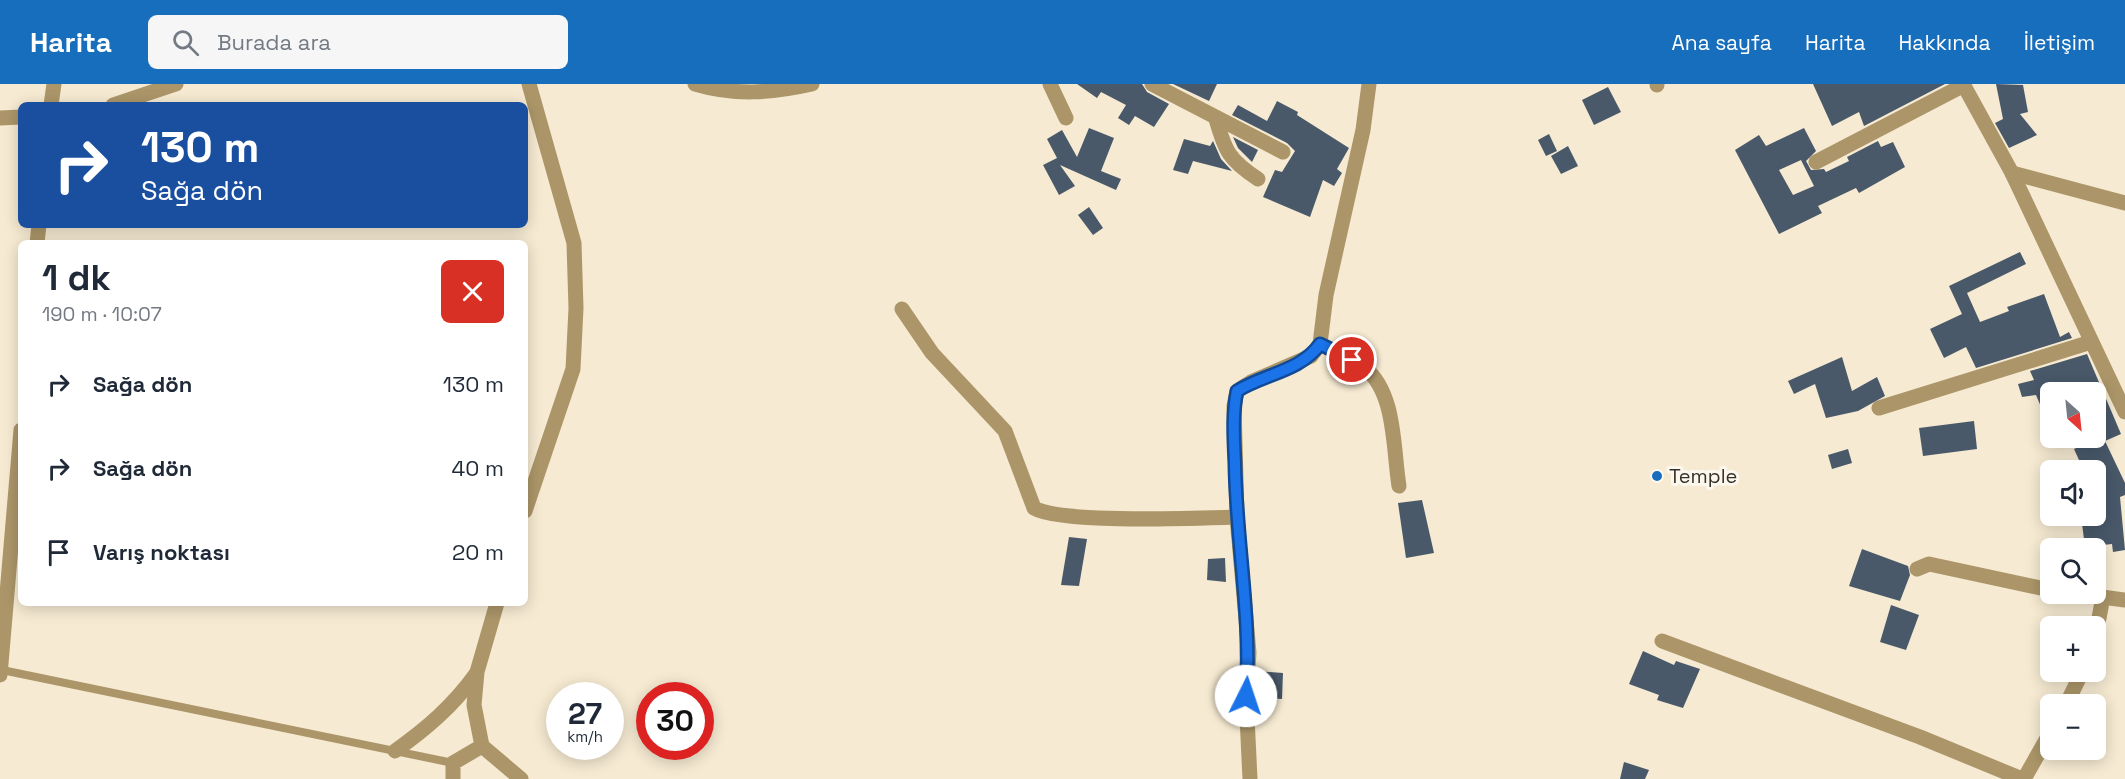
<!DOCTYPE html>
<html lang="tr">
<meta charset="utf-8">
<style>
body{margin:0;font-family:"Space Grotesk",sans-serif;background:#f6f6f7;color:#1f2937;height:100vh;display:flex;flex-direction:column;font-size:22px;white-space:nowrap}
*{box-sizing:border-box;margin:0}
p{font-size:20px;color:#747a83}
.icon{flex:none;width:33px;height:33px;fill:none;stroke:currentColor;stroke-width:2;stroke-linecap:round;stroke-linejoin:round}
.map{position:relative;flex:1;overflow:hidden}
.panel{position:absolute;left:18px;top:156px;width:510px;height:366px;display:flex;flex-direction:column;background:#fff;border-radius:9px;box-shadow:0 3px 15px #0003}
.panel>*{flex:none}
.top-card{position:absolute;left:18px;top:18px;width:510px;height:126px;border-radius:9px;box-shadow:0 3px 15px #0003;background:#1a4fa0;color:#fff;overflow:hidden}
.needle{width:39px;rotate:153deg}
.buttons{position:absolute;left:2040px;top:298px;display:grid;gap:12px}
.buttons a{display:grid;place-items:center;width:66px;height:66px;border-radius:9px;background:#fff;box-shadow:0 3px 15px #0003;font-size:30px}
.speed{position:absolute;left:546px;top:598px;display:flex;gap:12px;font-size:30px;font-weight:700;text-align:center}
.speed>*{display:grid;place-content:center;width:78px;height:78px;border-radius:50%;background:#fff;box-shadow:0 3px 15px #0003;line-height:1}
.speed small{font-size:15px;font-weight:400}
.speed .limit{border:9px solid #d22;background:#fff;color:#111}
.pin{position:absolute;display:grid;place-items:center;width:51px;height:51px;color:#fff;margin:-26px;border:3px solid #fff;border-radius:50%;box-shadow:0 2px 6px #0007}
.me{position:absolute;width:66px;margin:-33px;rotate:4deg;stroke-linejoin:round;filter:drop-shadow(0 0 4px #0008)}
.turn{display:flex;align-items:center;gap:21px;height:126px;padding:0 24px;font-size:27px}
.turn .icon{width:78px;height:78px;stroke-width:2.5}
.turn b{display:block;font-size:42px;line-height:51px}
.round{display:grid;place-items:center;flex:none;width:63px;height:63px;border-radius:9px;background:#f6f6f7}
.overview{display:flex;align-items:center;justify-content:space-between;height:102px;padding:0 24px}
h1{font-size:36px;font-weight:800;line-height:45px}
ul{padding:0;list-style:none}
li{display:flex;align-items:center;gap:18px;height:84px;padding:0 24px}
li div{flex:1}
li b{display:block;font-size:22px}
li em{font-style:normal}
header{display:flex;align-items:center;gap:36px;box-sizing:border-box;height:84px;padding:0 30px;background:#176ebc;color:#fff}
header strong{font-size:28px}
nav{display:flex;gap:33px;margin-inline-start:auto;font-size:21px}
.search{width:420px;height:54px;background:#f6f6f7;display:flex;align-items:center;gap:15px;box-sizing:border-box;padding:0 21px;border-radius:9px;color:#747a83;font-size:22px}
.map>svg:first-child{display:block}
.building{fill:#49596a;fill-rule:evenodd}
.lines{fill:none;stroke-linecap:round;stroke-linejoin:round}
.service{stroke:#ac9669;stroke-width:8}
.minor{stroke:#ac9669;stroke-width:15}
.tertiary{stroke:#ac9669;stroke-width:15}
.route-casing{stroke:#114b97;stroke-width:15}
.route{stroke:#1a73e8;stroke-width:10}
.poi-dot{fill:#176ebc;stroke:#fdf8ee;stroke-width:2}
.labels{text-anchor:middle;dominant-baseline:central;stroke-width:6;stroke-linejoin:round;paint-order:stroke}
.poi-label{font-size:20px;fill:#373229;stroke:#fdf8ee;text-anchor:start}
</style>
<header>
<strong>Harita</strong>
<div class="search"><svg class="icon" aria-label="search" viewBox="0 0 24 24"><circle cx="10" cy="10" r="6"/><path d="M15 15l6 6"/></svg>Burada ara</div>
<nav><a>Ana sayfa</a><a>Harita</a><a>Hakkında</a><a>İletişim</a></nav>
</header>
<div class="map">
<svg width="2125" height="695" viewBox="0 0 2125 695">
<rect width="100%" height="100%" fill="#f6ead2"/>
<!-- building -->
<g class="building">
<path d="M1077 0H1142L1147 8 1169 20 1154 43 1135 32 1129 41 1118 34 1126 21 1101 8 1097 14Z"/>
<path d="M1173 0H1217L1209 17Z"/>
<path d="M1813 0H1945L1864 42 1859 28 1832 42Z"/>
<path d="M1996 0 2023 1 2028 28 2020 30 2037 51 2009 64 1995 39 2003 35Z"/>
<path d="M1608 3 1621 28 1594 41 1582 16Z"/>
<path d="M1277 17 1298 28 1297 31 1349 64 1337 85 1342 89 1334 102 1323 96 1310 133 1263 113 1275 86 1282 88 1295 67 1287 59 1232 31 1238 21 1267 37Z"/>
<path d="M1089 44 1114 54 1101 87 1121 95 1116 106 1060 81 1075 102 1059 111 1043 81 1057 74 1047 55 1062 46 1077 73Z"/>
<path d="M1804 44 1816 67 1806 77 1811 86 1824 85 1826 88 1849 77 1847 73 1878 57 1881 63 1893 58 1905 83 1859 109 1856 104 1818 122 1822 129 1779 150 1735 66 1759 51 1766 62ZM1801 76 1814 102 1793 111 1779 86Z"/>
<path d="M1549 50 1557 67 1546 72 1538 56Z"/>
<path d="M1233 53 1258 66 1252 78 1238 64Z"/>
<path d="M1184 55 1210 62 1213 57 1221 75 1232 87 1193 77 1188 90 1173 86Z"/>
<path d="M1568 62 1578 82 1561 90 1551 72Z"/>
<path d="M1089 123 1103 144 1093 151 1078 131Z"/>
<path d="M2020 168 2026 180 1967 209 1980 238 2009 227 2007 223 2044 210 2060 253 2069 248 2072 254 1976 284 1966 263 1944 274 1930 245 1962 230 1949 202Z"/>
<path d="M2087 270 2121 350 2105 357 2125 399V411L2120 413 2125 466 2113 468 2112 460 2085 463 2081 432 2102 430 2096 415V387H2084L2074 365 2083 361 2080 354H2096V309H2050V344L2036 311 2022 313 2018 300 2034 296 2030 287Z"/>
<path d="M1842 273 1852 307 1877 293 1885 312 1858 327 1826 334 1815 300 1794 310 1788 297Z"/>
<path d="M1974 337 1977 365 1923 372 1919 344Z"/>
<path d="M1848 365 1852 379 1832 385 1828 371Z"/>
<path d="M1422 416 1434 469 1406 474 1398 419Z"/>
<path d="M1069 453 1087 455 1079 502 1061 501Z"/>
<path d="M1862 465 1908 482 1910 491 1900 517 1849 502Z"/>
<path d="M1225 474 1226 498 1207 496 1208 475Z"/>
<path d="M1891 521 1919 531 1906 566 1880 558Z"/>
<path d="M1643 567 1674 581 1676 577 1700 585 1683 624 1657 616 1659 611 1629 600Z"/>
<path d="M1257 587 1283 589 1282 615 1263 614V624H1256Z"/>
<path d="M1624 678 1649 686 1645 695H1620Z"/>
</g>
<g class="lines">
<!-- service -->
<path class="service" d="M2 586 453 679"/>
<!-- minor -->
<g class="minor">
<path d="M695 0C735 12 772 9 812 0"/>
<path d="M1050 0 1066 34"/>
<path d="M1152 0 1283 68"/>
<path d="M1657 0V1"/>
<path d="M1963 0 2012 89 2125 328"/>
<path d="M1216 35C1225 67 1229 76 1258 95"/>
<path d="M1816 78 1964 1"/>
<path d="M2012 89 2125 119"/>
<path d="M37 159 39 141"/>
<path d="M902 225 932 269 1005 347 1034 424C1061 440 1198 434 1237 433"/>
<path d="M1320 260C1334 267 1352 274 1365 284 1396 309 1393 365 1399 402"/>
<path d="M1879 324 2091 258"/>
<path d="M525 427 573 285 576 224 574 159 529 0"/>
<path d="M1917 485 1929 480 2050 506"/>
<path d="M2079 510 2125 516"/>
<path d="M2096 550 2103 513"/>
<path d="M1662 557 1920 653 2022 695"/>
<path d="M0 591 21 346"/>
<path d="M2066 621 2082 588"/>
<path d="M482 662 521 695"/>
<path d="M395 667C426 645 453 622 476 590"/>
<path d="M453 695V679L482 662 474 621 477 588 497 519"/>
<path d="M1250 695 1246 612 1249 569 1237 433 1234 322 1237 307 1251 298 1311 272 1320 260 1326 211 1363 46 1369 0"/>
<path d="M2024 695 2050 649"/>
</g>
<!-- tertiary -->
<g class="tertiary">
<path d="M51 21 54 0"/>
<path d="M113 21 176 0"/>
<path d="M0 34 21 33"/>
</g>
</g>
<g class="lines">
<defs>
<path id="route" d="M1246 612C1252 535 1236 457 1235 380 1234 355 1232 331 1237 307 1264 290 1301 287 1320 260L1352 276"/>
</defs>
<!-- route casing -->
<use href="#route" class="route-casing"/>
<!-- route -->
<use href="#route" class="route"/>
</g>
<!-- markers -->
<circle class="poi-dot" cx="1657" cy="392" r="6"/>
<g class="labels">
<!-- poi labels -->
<g class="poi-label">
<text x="1669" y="392">Temple</text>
</g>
</g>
</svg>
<div class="buttons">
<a><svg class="needle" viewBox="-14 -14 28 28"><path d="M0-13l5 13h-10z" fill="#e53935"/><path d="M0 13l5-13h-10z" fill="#747a83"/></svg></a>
<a><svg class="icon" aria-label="sound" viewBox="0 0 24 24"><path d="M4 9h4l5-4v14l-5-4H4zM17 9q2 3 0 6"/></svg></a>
<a><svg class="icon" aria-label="search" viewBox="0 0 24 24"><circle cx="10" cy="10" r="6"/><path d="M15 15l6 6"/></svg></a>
<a>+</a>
<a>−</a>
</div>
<div class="speed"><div>27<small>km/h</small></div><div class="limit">30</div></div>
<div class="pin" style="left:1352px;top:276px;background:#d93025"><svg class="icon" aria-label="arrive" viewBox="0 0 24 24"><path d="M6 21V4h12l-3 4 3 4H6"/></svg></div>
<svg class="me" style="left:1246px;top:612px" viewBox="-20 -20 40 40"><circle r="19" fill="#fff"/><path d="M0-13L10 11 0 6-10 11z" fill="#1a73e8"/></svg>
<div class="top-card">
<div class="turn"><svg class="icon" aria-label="right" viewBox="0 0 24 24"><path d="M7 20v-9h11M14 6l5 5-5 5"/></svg><div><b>130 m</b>Sağa dön</div></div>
</div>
<section class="panel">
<div class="overview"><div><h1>1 dk</h1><p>190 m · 10:07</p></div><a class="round" style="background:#d93025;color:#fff"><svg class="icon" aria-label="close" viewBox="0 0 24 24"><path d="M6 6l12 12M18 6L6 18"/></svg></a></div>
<ul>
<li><svg class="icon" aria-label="right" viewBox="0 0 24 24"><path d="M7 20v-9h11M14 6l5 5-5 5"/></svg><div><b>Sağa dön</b></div><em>130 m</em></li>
<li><svg class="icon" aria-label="right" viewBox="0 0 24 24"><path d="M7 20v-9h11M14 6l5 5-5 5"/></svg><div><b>Sağa dön</b></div><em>40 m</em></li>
<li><svg class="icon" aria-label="arrive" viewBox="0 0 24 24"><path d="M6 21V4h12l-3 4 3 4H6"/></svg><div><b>Varış noktası</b></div><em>20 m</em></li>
</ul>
</section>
</div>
